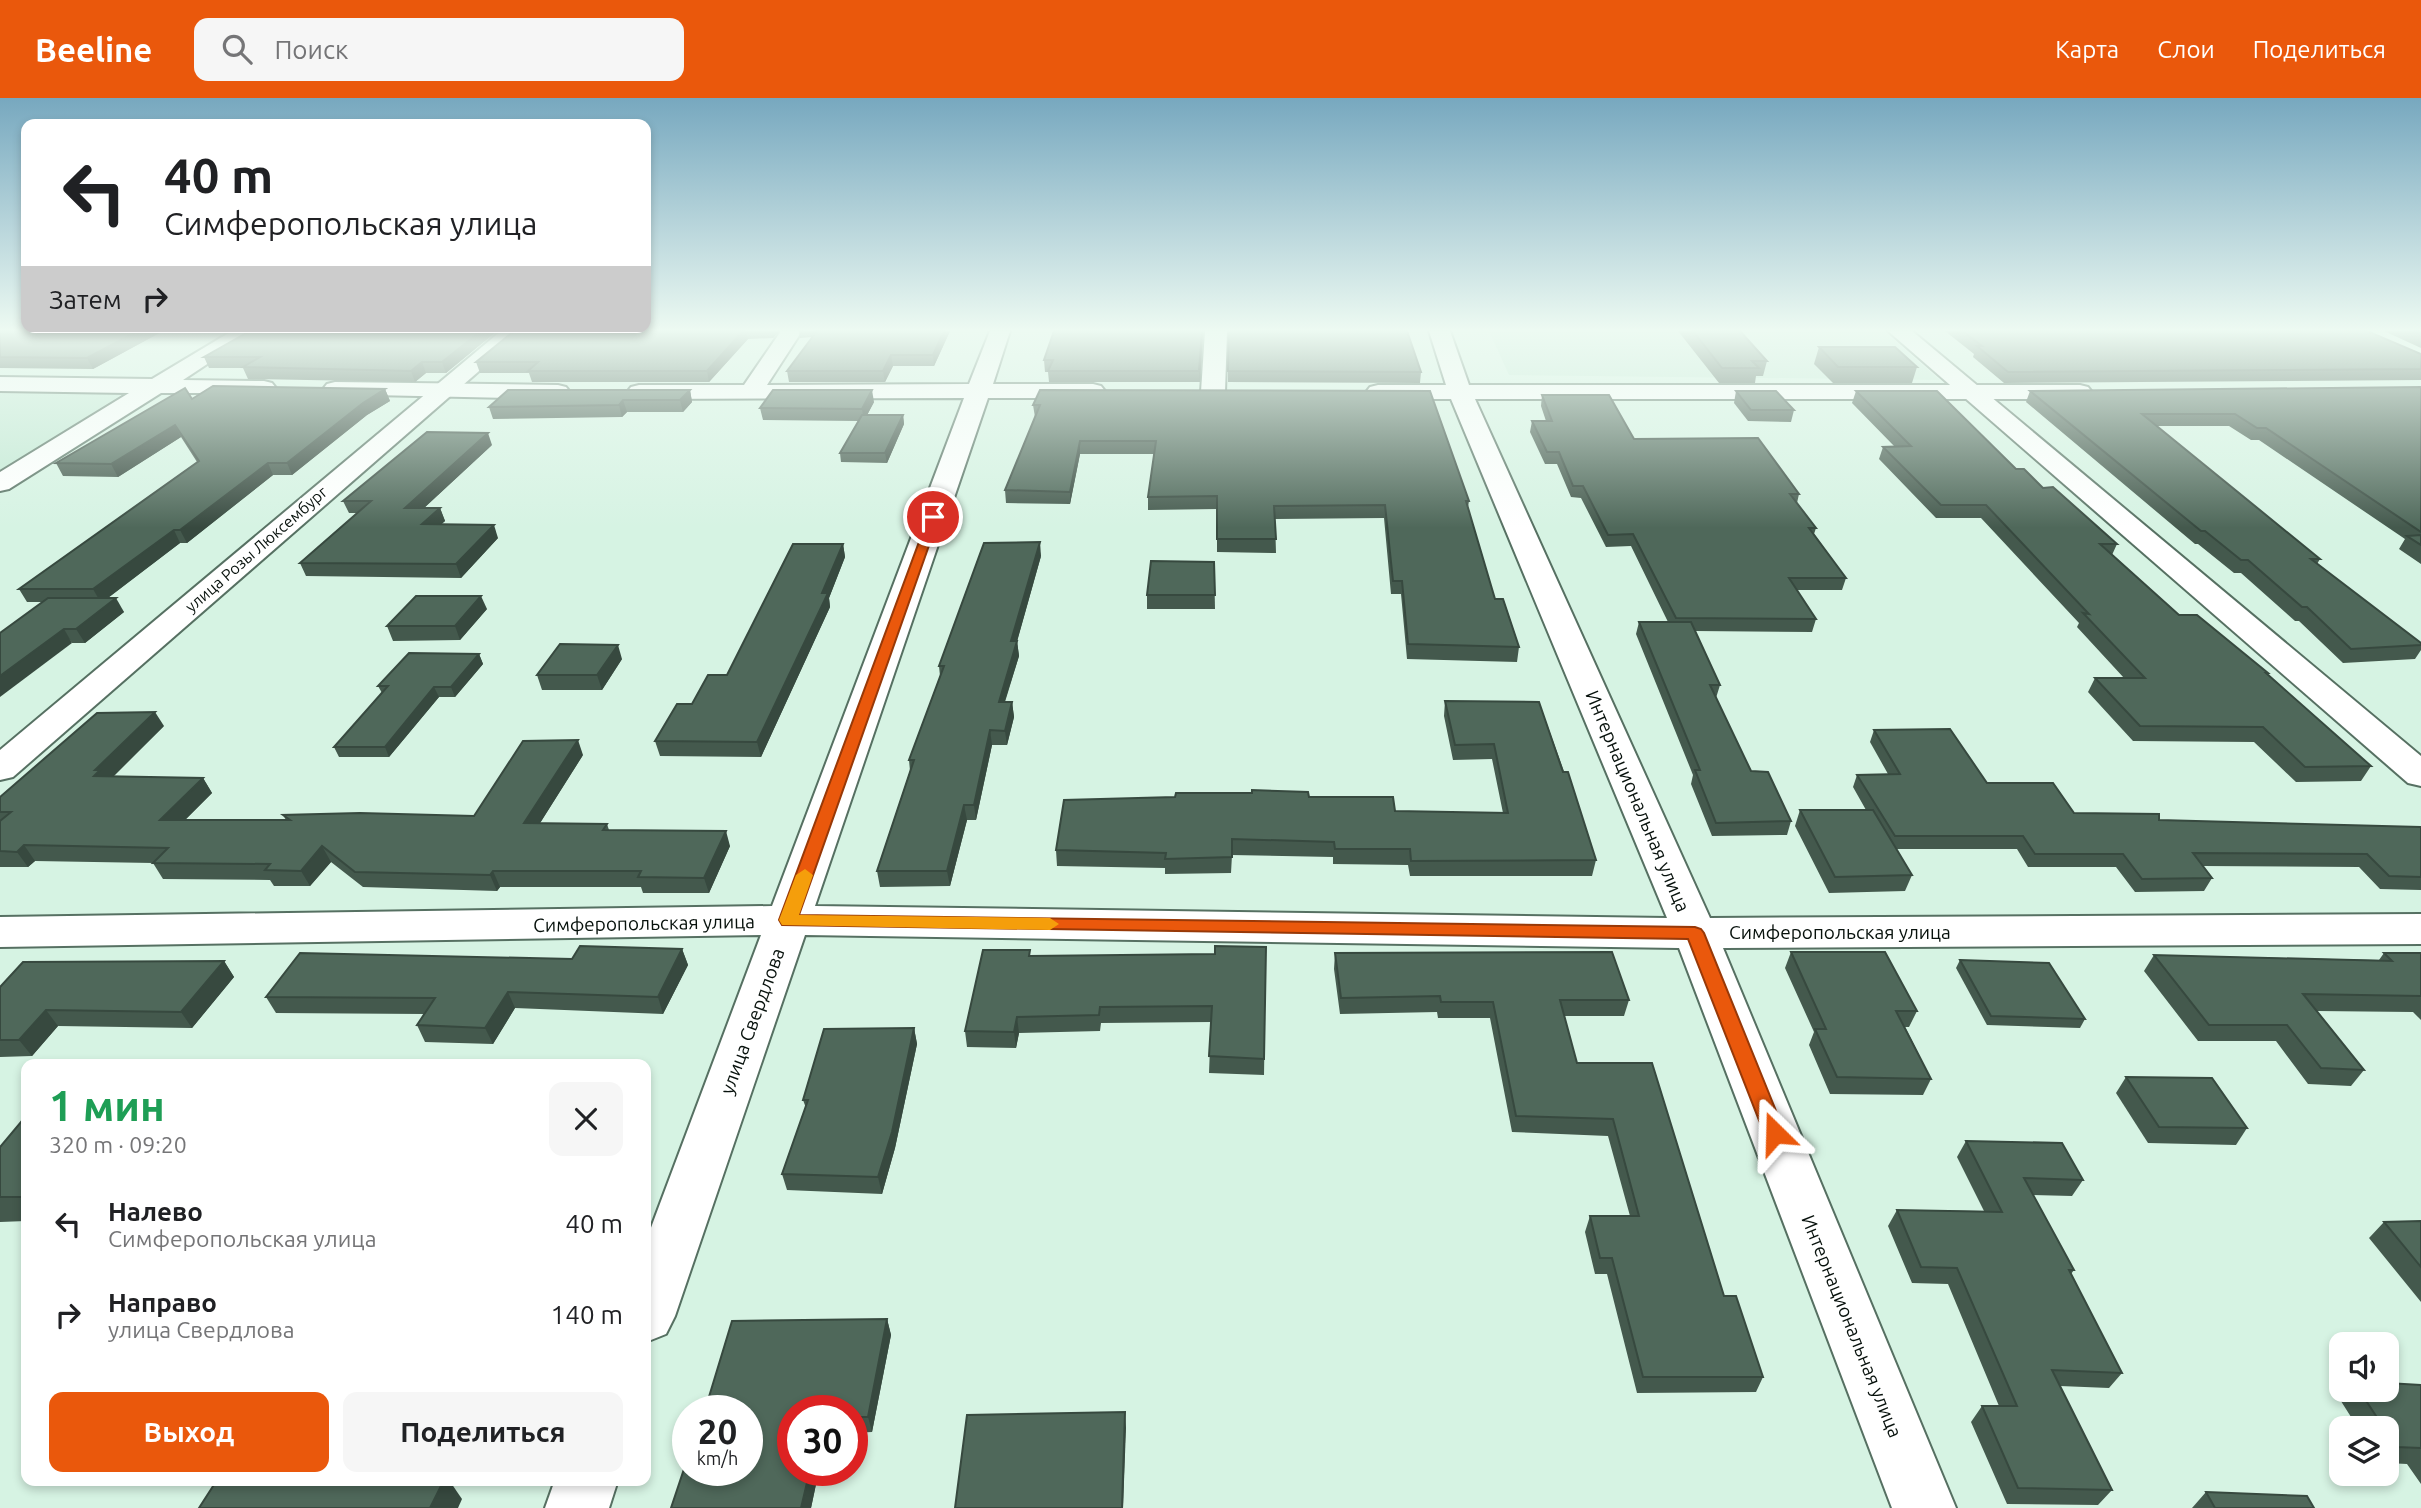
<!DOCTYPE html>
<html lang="ru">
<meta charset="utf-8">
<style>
body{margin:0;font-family:Ubuntu,sans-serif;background:#f6f6f6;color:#202124;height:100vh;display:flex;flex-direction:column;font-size:26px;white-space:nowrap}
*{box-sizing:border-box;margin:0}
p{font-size:23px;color:#757577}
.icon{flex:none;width:38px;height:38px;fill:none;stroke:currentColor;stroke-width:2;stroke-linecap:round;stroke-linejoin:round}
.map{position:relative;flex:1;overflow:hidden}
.drawer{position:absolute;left:21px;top:961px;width:630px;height:427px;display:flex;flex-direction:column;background:#fff;border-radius:14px;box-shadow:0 4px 10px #0003}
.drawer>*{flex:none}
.guide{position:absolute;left:21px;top:21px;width:630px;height:214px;border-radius:14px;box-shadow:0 4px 10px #0003;background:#fff;color:#202124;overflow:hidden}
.buttons{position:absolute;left:2329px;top:1234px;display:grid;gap:14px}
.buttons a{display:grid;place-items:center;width:70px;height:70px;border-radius:14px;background:#fff;box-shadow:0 4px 10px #0003;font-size:35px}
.speed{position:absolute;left:672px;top:1297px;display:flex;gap:14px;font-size:35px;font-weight:700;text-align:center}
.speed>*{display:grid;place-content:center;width:91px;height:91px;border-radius:50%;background:#fff;box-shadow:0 4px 10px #0003;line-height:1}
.speed small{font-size:18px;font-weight:400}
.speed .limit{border:10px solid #d22;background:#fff;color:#111}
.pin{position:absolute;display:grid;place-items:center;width:60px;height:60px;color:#fff;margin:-30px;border:4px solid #fff;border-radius:50%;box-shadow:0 2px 7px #0007}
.me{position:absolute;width:77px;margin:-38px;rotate:338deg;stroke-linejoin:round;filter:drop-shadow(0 0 5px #0008)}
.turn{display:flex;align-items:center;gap:24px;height:147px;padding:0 28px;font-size:32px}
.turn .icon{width:91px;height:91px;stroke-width:2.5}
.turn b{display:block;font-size:49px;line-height:60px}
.then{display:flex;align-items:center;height:66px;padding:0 28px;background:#0003;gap:14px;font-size:26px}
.round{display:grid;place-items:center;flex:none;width:74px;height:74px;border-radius:14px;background:#f6f6f6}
.headline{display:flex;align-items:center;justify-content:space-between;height:119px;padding:0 28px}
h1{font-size:42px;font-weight:700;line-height:52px;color:#1e9e55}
.action{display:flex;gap:14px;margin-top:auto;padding:14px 28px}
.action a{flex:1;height:80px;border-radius:14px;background:#ea580c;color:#fff;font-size:28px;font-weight:700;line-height:80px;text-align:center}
.action a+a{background:#f6f6f6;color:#202124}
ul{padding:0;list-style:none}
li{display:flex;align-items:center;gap:21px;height:91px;padding:0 28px}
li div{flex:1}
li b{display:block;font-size:26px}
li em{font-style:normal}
header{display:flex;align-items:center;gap:42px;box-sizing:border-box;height:98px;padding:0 35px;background:#ea580c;color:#fff}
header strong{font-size:33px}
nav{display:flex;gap:38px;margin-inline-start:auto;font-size:24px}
.search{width:490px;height:63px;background:#f6f6f6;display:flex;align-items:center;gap:18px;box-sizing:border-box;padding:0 24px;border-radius:14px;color:#757577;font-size:26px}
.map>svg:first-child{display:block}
.built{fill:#c4e9d5}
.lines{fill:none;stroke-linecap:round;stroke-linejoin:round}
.minor-casing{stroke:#567062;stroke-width:4}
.secondary-casing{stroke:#567062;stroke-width:4}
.minor{fill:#fff;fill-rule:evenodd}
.secondary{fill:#fff;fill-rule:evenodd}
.wall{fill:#44594d}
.shaded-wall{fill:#37493f}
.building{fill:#4f685a;stroke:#37493f;stroke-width:2}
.route{fill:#ea580c;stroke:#983908;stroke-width:2}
.slow{fill:#f59e0b}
.labels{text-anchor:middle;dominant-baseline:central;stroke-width:5;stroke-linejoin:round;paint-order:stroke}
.far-street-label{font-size:16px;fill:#07110c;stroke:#fff}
.street-label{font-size:19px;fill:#07110c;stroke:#fff}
</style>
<header>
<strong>Beeline</strong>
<div class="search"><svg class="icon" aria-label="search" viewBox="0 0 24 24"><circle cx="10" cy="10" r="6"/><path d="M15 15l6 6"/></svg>Поиск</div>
<nav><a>Карта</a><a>Слои</a><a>Поделиться</a></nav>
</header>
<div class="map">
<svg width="2421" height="1410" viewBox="0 0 2421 1410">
<rect width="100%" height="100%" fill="#d6f3e3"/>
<!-- built -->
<g class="built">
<path d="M1489 233H1884L1940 282 1509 277Z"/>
<path d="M132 290 0 374V292Z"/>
</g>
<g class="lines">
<defs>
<g id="minor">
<path d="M232 233H257L183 282 264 283 272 285 276 290 272 295H161L9 391 0 393V374L129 295 0 293V279L152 281Z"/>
<path d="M781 233H802L767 287 969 286 990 233H1010L993 286H1093L1101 288 1105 293 1101 298 1093 300H988L815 808 1667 820 1451 301H1378L1370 299 1366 294 1370 289 1378 287H1446L1429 233H1450L1469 287H2080L2088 289 2092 294 2088 299 2080 301H1475L1710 820 2421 816V846L1723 850 1956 1410H1892L1679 850 805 837 675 1218 666 1236 646 1244V1143L761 837 0 849V819L772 808 964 300 639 301 631 299 627 294 631 289 639 287H744Z"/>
<path d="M1205 233H1227L1225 294 1221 299H1205L1201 294Z"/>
<path d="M335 284 558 287 566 289 570 294 566 299 558 301 327 296 323 291 327 286Z"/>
<path d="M555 1382H618L609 1410H545Z"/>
</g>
<g id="secondary">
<path d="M501 233H525L13 679 0 682V652Z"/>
<path d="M1888 233H1912L2421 658V688L2408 685Z"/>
</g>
</defs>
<!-- minor casing -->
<use href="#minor" class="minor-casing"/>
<!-- secondary casing -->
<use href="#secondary" class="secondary-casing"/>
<!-- minor -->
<use href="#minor" class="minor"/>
<!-- secondary -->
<use href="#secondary" class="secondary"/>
</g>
<!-- wall -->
<g class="wall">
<path d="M0 233H163L93 271 0 270Z"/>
<path d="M497 233 446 275H426L415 284 248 281 243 270H209L204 259Z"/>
<path d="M514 233H779L773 240 748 241 709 284H532L529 275H480L476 264Z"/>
<path d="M799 233H950L934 268H893L885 284H789L787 273 812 239 800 240Z"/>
<path d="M1054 233H1203L1200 284H1049L1048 274H1045L1044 262Z"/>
<path d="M1228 233 1421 274 1420 285 1228 284Z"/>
<path d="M1678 233H1740L1767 263 1763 278H1756L1755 285H1719Z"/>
<path d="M1945 233H2367L2421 256V282L2004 285 1973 259 1974 256Z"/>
<path d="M2384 233H2421V250Z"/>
<path d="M1819 249 1917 269 1912 285H1833L1814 266Z"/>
<path d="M2421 289V466L2399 451 2405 441 2259 342H2251L2229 328H2156L2320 461 2317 466 2421 545V552L2415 561 2343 565 2299 523H2295L2241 475H2234L2198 446H2195L2026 304 2030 293Z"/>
<path d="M385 291 390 303 367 317 292 377H273L187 445H180L108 500 124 514 85 545H72L41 504H27L19 491 197 364 181 339 118 379 63 378 56 365 192 301Z"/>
<path d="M690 292 692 304 683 314H627L622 319 493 321 489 309Z"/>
<path d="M1040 292 1469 403 1468 409 1495 501 1519 549 1517 564 1407 561 1401 496H1391L1384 420 1275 421 1276 455 1217 454V411L1148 412V399L1154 356H1080L1070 406 1006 405 1005 392 1035 319 1033 307Z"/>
<path d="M1736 293 1794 312 1791 324 1748 323 1734 305Z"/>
<path d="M1856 293 2016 371 2043 390 2117 446 2112 457 2179 517 2268 575 2267 576 2371 668 2361 683 2296 684 2254 644 2133 643 2088 594 2095 580H2124L2077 529 2079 525 1981 420H1936L1879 361 1883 349H1895L1852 305Z"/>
<path d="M1542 297 1634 341 1799 396 1797 405 1816 430 1814 436 1846 480 1842 492H1797L1816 521 1812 534 1695 533 1720 587 1716 600 1751 673 1791 723 1787 737 1712 738 1691 686 1693 677 1636 536 1639 524H1668L1631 448 1606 449 1581 400 1571 399 1557 366H1545L1530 334 1532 323H1546L1541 308Z"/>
<path d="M874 304 867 317H903L904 326 887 365 841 364 840 355 859 323 763 322 760 310Z"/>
<path d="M492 347 424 410H440L445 423 441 426 498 440 461 480 306 478 300 465 357 415H349L343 403Z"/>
<path d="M843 446 845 459 829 500 830 509 761 659 660 658 655 643 692 606 727 577Z"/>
<path d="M1041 458 1017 543 1019 558 1005 604H1012L1014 619 1007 647H992L976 722H967L950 788 880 789 877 773 910 673 909 662 940 578 939 568Z"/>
<path d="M1214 464 1215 511H1147V497Z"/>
<path d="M487 511 460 542 393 543 387 528Z"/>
<path d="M479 556 483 566 455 599H439L389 659H339L334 649 382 595 378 588Z"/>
<path d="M622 561 602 592H542L537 577Z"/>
<path d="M1445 603 1539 604 1596 762 1592 778H1410L1408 767 1333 766V759L1232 757 1231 775 1165 776V770L1057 768 1056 752 1309 699 1395 713 1503 715 1492 661 1453 662 1444 618Z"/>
<path d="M164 628 113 678 203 680 212 695 185 722H286L283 717 474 718 583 657 540 725 607 726 609 732 730 748 709 795H643L641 789H500L497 793 363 789 331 764 310 788H274L270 782 163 781 153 765 35 763 28 769H0V699Z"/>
<path d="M1874 632 1987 685 2074 715 2159 722 2421 729V792L2380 791 2359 769 2203 768 2212 780 2204 793 2135 794 2116 769H2028L2017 751H1896L1912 777 1905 793 1829 795 1795 728 1800 712H1866L1853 689 1857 677 1888 676 1870 644Z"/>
<path d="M1266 849 1264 977 1209 975 1211 924 1101 925 1100 933 1019 935 1016 950 967 949 965 933 1030 858 1215 856Z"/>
<path d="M682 851 688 867 663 916 515 910 493 946 425 944 417 927 424 916 276 915 266 899 572 861Z"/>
<path d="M1791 854 1917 913 1909 929H1905L1931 981 1923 997 1830 996 1809 947 1814 934 1785 870Z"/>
<path d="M1335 855 1629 902 1624 918H1564L1577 965H1652L1724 1198 1763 1279 1756 1294 1637 1295 1607 1176H1595L1585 1134 1590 1118H1630L1608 1038 1512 1034 1490 920H1438L1437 914 1340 916 1334 871Z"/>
<path d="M2384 855H2421V922L2413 914 2317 913 2364 972 2351 988 2308 986 2276 943H2198L2144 873 2154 857 2379 862Z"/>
<path d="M1960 862 2085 921 2080 930 1987 927 1956 870Z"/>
<path d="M224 863 234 879 192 930 58 928 32 958 0 959V889Z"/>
<path d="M914 930 917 946 895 1050 882 1096 787 1092 782 1076 806 1010 803 1002Z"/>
<path d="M2126 979 2247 1030 2236 1047 2148 1045 2116 995Z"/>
<path d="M26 1018V1123L0 1124V1049Z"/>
<path d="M1966 1043 2083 1082 2072 1098 2033 1097 2074 1172 2071 1176 2122 1275 2109 1290 2060 1288 2112 1392 2098 1407 2007 1406 1971 1324 1982 1308H1999L1948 1186 1912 1185 1888 1128 1897 1112 1984 1113 1957 1059Z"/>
<path d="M2421 1123V1204L2369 1140 2384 1124Z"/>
<path d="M887 1221 891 1237 872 1334 852 1335V1312H793V1372H819L811 1410H671L688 1359V1372H747V1312H705L732 1223Z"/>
<path d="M2421 1287V1386L2407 1366 2387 1365V1330H2358L2339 1300 2346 1292H2387Z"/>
<path d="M2206 1394 2314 1410H2192Z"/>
</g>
<!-- shaded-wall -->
<g class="shaded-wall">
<path d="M138 233H163L93 271 87 260Z"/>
<path d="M481 233H497L446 275 442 264Z"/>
<path d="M743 233H746L748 241 709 284 707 273Z"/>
<path d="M771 233H779L773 240Z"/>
<path d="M944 233H950L934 268 933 257Z"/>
<path d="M1202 233H1203L1200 284 1199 273Z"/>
<path d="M891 257 893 268 885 284 883 273Z"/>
<path d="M422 264 426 275 415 284 411 273Z"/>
<path d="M385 291 390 303 367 317 292 377 287 365 363 305Z"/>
<path d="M690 292 692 304 683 314 680 302Z"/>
<path d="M872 292 874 304 864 323 862 311Z"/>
<path d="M623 302 627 314 622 319 619 307Z"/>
<path d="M903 317 904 326 887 365 885 355Z"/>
<path d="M175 327 181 339 118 379 111 366Z"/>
<path d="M488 335 492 347 410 423 405 410Z"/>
<path d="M1080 343V356L1070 406V394Z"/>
<path d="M268 365 273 377 187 445 180 432Z"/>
<path d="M440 410 445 423 428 439 422 426Z"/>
<path d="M494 427 498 440 461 480 456 466Z"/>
<path d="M174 432 180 445 101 505 93 491Z"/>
<path d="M1040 444 1041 458 1013 558 1011 543Z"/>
<path d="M843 446 845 459 829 500 830 509 761 659 757 644Z"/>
<path d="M481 498 487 511 460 542 455 528Z"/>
<path d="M116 500 124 514 85 545 76 531Z"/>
<path d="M64 531 72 545 0 599V578Z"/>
<path d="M1017 543 1019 558 1000 618 999 604Z"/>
<path d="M618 547 622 561 602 592 597 577Z"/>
<path d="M479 556 483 566 455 599 451 589Z"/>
<path d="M434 589 439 599 389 659 385 649Z"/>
<path d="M1012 604 1014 619 1007 647 1005 633Z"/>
<path d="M155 614 164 628 108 684 94 678 95 672Z"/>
<path d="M990 632 992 647 976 722 974 707Z"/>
<path d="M578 642 583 657 530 741 524 725Z"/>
<path d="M203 680 212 695 170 737 160 722Z"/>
<path d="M964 707 967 722 950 788 947 773Z"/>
<path d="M726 733 730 748 709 795 704 780Z"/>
<path d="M24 747 35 763 28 769 17 754Z"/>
<path d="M322 748 331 764 310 788 301 773Z"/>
<path d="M493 773 500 789 497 793 490 777Z"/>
<path d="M682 851 688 867 663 916 658 899Z"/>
<path d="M224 863 234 879 192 930 181 914Z"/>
<path d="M508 894 515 910 493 946 485 930Z"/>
<path d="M46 912 58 928 32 958 19 942Z"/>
<path d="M1017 919 1019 935 1016 950 1014 934Z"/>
<path d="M914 930 917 946 895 1050 882 1096 878 1079Z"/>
<path d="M887 1221 891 1237 872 1334 868 1319Z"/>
<path d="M1125 1314 1126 1330 1123 1410H1122Z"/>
<path d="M810 1372H819L811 1410H801Z"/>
<path d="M444 1382H449L462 1401 458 1410H430Z"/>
</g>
<!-- building -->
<g class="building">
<path d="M0 233H138L87 260 0 259Z"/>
<path d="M250 233H481L442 264H422L411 273 243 269 260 259H204Z"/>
<path d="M514 233H743L707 273H528L538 264H476Z"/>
<path d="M817 233H944L933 257H891L883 273H787Z"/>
<path d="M1054 233H1202L1199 273H1048L1053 262H1044Z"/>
<path d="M1229 233H1407L1421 274 1228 273Z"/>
<path d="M1693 233H1740L1767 263H1752L1759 270H1722Z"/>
<path d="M1962 233H2367L2421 256V271L2008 274 1977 248H1982Z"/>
<path d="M2413 233H2421V236Z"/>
<path d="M1819 249H1895L1917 269H1838Z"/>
<path d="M213 288 385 291 363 305 287 365H268L180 432H174L93 491H19L199 363 175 327 111 366 56 365 185 290 192 301Z"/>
<path d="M2421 289V434L2266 330H2257L2235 316H2142L2320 461H2311L2421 545V547L2351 551 2307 509H2302L2248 462H2241L2205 433H2201L2030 293Z"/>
<path d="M508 292H690L680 302H623L619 307 489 309Z"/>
<path d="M773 292H872L862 311 760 310Z"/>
<path d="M1040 292 1430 293 1469 403H1466L1495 501H1503L1519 549 1408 546 1402 483H1393L1385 407 1274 408 1276 441H1217V398L1148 399 1156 343H1080L1070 394 1005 392 1040 307H1033Z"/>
<path d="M1736 293H1776L1794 312H1751Z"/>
<path d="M1856 293H1937L2016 371H2024L2043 390 2053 389 2117 446H2100L2179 517H2197L2268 575H2266L2371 668 2305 669 2263 629 2140 628 2095 580H2145L2083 515 2089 516 1986 407H1941L1883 349 1911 348Z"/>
<path d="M1542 297H1609L1634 341 1758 340 1799 396H1790L1816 430H1809L1846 480H1789L1816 521 1676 520 1633 436 1608 437 1583 388H1573L1559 354H1547L1532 323H1552Z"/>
<path d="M862 317H903L885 355H840Z"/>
<path d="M427 334 488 335 405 410H440L422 426 494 427 456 466 300 465 371 403H343Z"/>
<path d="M2421 437V447L2407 438Z"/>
<path d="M1040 444 1011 543H1017L999 604H1012L1005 633 990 632 974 707H964L947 773H877L914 662H909L944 568H939L984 445Z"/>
<path d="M793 446H843L822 495H828L757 644 655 643 677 606H692L708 577H727Z"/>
<path d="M1151 463 1214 464 1215 497H1147Z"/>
<path d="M416 498H481L455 528H387Z"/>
<path d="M48 500H116L76 531H64L0 578V535Z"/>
<path d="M1639 524H1691L1720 587H1710L1751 673 1768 674 1791 723 1716 725 1695 672H1700Z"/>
<path d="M560 546 618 547 597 577H537Z"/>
<path d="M409 555 479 556 451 589H434L385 649H334L388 588H378Z"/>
<path d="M1445 603 1539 604 1563 674H1568L1596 762 1411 763 1410 751H1335L1334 744 1232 741V759L1165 761 1166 755 1056 752 1064 702 1175 699 1176 695H1252V692L1308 694 1309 699H1393L1395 713 1508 715 1494 646 1455 647Z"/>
<path d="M155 614 95 672H100L94 678 203 680 160 722H290L283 717 360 715 474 718 523 643 578 642 524 725 607 726 603 732 726 733 704 780 638 779 641 773H493L490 777 355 774 322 748 301 773 265 772 270 766 153 765 168 750 24 747 17 754 0 753V723L11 714H0V699L97 615Z"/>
<path d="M1950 631 1987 685H2053L2074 715 2159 716V722L2421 729V779L2389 778 2367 756 2193 755 2212 780 2142 781 2123 756H2035L2023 738H1895L1857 677 1900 676 1874 632Z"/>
<path d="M1800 712H1873L1912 777 1835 779Z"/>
<path d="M580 848 682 851 658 899 508 894 485 930 417 927 435 900 266 899 300 855 572 861Z"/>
<path d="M1215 848 1266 849 1264 961 1209 958 1212 908 1100 909 1099 917 1017 919 1014 934 965 933 983 852H1030L1029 858 1215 856Z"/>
<path d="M1612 854 1629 902H1560L1577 965H1652L1724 1198H1736L1763 1279H1643L1612 1160H1600L1590 1118H1639L1613 1021 1516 1018 1493 904H1441L1440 898 1341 900 1335 855Z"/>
<path d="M1791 854H1885L1917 913H1896L1931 981 1837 979 1815 931H1826Z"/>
<path d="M2384 855H2421V898L2303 896 2364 972 2321 970 2287 927H2209L2154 857 2392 863Z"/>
<path d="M1960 862 2049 865 2085 921 1991 918Z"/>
<path d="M224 863 181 914 46 912 19 942H0V889L23 864Z"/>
<path d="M914 930 892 1034 878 1079 782 1076 808 1002H803L824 931Z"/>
<path d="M2126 979 2212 980 2247 1030 2159 1029Z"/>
<path d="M26 1018V1099H0V1049Z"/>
<path d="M1966 1043 2062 1045 2083 1082 2024 1080 2074 1172H2069L2122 1275 2052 1272 2112 1392 2018 1390 1982 1308H2017L1957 1170 1921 1169 1897 1112 2002 1114Z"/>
<path d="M2421 1123V1169L2384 1124Z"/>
<path d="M887 1221 868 1319H852V1312H793V1372H810L801 1410H671L688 1359V1372H747V1312H705L732 1223Z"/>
<path d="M2387 1285 2421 1287V1350L2396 1349 2387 1335V1330H2384L2359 1292H2387Z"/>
<path d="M1125 1314 1122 1410H955L967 1317Z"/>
<path d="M217 1382H444L430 1410H199Z"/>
<path d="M2206 1394 2307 1398 2314 1410H2215Z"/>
</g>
<!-- sky -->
<linearGradient id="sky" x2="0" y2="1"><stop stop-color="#77a8bf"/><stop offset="0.54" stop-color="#edfaf2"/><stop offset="1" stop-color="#edfaf2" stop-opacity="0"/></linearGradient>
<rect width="2421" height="430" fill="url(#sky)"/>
<!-- route -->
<path class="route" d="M929 417 939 419 799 817 1695 829 1701 831 1704 835 1785 1035 1782 1041 1775 1044 1767 1041 1764 1035 1688 841 782 827 779 822Z"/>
<!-- slow -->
<path class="slow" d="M805 771 813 777 799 817 1050 820 1059 826 1050 832 782 827 779 822 796 777Z"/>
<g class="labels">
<!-- far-street labels -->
<g class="far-street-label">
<text transform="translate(256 451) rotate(-41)">улица Розы Люксембург</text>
</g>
<!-- street labels -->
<g class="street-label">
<text transform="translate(1638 703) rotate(67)">Интернациональная улица</text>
<text transform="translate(644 825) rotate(-1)">Симферопольская улица</text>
<text x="1840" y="834">Симферопольская улица</text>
<text transform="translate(752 923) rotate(-70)">улица Свердлова</text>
<text transform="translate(1852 1228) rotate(68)">Интернациональная улица</text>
</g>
</g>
</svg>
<div class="buttons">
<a><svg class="icon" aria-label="sound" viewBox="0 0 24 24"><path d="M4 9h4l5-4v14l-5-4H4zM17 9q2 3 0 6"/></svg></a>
<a><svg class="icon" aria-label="layers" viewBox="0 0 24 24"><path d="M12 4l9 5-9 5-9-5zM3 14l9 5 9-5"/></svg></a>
</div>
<div class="speed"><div>20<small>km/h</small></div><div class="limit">30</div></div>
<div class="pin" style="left:933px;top:419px;background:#d93025"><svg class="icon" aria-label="arrive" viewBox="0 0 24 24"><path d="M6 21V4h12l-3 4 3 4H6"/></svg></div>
<svg class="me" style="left:1775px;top:1035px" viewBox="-20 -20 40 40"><path d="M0-17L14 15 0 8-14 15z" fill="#ea580c" stroke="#fff" stroke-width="4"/></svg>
<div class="guide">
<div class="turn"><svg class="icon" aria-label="left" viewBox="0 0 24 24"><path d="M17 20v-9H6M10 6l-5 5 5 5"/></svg><div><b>40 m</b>Симферопольская улица</div></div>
<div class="then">Затем<svg class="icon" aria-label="right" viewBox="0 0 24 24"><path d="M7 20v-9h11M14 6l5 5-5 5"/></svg></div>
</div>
<section class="drawer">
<div class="headline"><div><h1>1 мин</h1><p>320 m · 09:20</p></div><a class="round"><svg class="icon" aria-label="close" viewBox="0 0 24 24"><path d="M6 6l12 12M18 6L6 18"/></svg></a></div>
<ul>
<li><svg class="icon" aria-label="left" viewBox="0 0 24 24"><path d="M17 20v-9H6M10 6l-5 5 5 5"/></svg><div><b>Налево</b><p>Симферопольская улица</p></div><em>40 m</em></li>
<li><svg class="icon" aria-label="right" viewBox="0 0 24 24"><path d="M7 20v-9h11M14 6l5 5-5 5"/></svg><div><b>Направо</b><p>улица Свердлова</p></div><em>140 m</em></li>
</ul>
<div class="action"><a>Выход</a><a>Поделиться</a></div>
</section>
</div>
